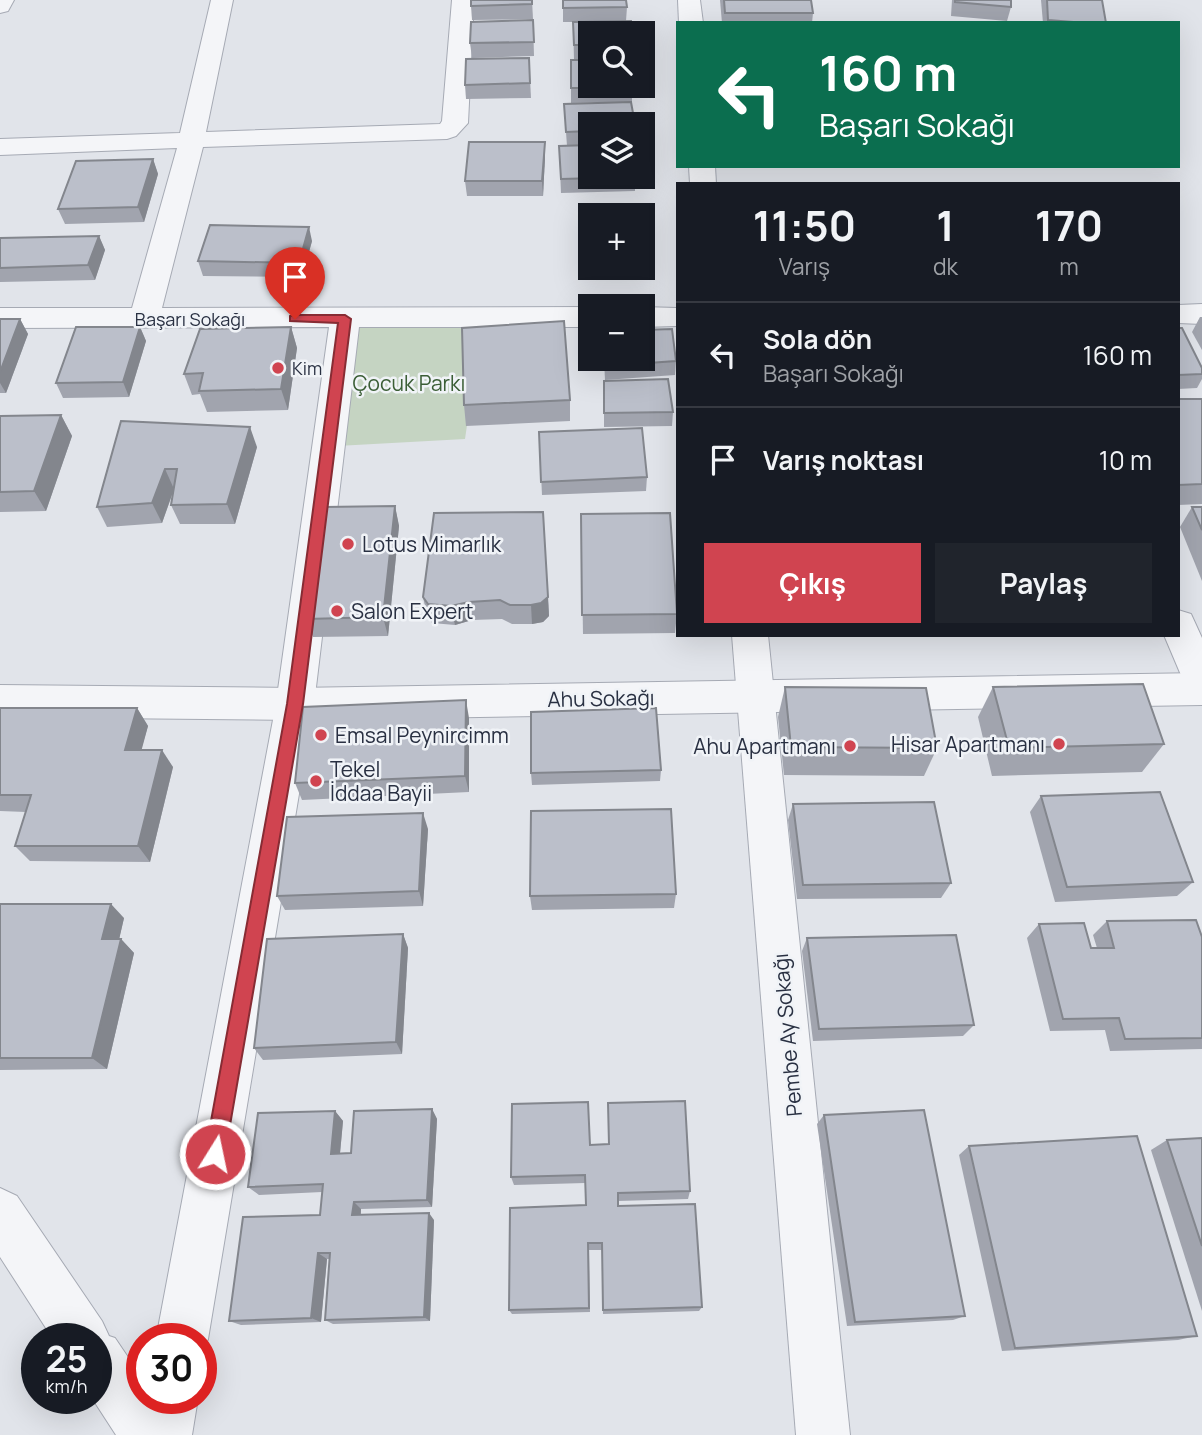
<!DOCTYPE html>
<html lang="tr">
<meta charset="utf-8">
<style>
body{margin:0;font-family:Manrope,sans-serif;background:#20242c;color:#f1f3f6;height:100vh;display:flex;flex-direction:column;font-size:26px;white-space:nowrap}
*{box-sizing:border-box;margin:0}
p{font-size:23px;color:#9ea1a6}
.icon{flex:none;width:38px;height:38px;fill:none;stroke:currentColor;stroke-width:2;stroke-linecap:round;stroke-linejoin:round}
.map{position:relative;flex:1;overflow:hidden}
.side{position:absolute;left:676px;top:182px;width:504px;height:455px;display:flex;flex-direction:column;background:#171b24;border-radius:0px;box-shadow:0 7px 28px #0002}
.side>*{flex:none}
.top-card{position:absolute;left:676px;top:21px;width:504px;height:147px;border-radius:0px;box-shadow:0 7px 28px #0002;background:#0b6e4f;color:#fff;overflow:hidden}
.fabs{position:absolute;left:578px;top:21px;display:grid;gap:14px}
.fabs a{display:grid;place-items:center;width:77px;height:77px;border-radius:0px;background:#171b24;box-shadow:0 7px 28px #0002;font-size:35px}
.speed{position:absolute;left:21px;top:1323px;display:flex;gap:14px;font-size:35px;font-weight:700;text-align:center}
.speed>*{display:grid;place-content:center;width:91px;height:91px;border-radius:50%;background:#171b24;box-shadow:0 7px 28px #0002;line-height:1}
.speed small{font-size:18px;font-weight:400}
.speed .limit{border:10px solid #d22;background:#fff;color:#111}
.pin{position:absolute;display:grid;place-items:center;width:60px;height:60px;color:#fff;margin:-72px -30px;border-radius:50% 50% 50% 0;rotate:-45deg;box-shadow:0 0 7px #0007}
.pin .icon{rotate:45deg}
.me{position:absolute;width:77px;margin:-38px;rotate:10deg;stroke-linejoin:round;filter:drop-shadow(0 0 5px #0008)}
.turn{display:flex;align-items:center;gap:24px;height:147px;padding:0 28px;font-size:32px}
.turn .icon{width:91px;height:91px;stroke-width:2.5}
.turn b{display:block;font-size:49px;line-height:60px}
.eta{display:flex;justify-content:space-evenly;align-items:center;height:119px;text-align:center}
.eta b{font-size:42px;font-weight:700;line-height:49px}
.button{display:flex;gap:14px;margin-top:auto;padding:14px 28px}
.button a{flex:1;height:80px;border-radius:0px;background:#d04450;color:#fff;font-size:28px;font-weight:700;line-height:80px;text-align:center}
.button a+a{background:#20242c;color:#f1f3f6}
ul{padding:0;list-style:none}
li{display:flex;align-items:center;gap:21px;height:105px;padding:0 28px;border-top:2px solid #363941}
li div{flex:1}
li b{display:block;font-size:26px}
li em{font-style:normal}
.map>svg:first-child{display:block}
.green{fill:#c5d4c2}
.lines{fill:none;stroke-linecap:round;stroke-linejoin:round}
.minor-casing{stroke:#a6aab4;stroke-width:2}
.tertiary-casing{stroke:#a6aab4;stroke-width:2}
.minor{fill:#f4f5f8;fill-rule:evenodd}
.tertiary{fill:#f4f5f8;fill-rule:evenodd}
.wall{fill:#a1a4ae}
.shaded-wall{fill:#83868d}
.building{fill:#bbbfca;stroke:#83868d;stroke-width:2}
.route{fill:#d04450;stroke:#872c34;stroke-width:2}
.poi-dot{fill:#d04450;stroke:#f0f3f7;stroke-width:2.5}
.labels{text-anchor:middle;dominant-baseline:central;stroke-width:5;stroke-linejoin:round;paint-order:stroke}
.far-street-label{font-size:18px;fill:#293042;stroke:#f0f3f7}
.far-poi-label{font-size:18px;fill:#293042;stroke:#f0f3f7;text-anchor:start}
.park-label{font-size:21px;fill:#3b5e36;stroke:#f0f3f7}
.poi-label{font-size:21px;fill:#293042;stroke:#f0f3f7;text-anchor:start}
.street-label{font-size:21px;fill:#293042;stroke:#f0f3f7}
</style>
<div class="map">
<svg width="1202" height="1435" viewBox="0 0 1202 1435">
<rect width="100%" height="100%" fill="#e1e4ea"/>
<!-- green -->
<path class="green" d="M482 322 465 439 337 446 356 324Z"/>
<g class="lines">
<defs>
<g id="minor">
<path d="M211 0H233L206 132 440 124 442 121 452 0H474L468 123 456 136 447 139 203 147 162 308 590 307V327H359L314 704 208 1339 201 1356V1339H156L276 704 329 327 0 328V308H132L177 148 0 155V139L180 133Z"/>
<path d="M678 0H700L703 23H679Z"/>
<path d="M689 166H715L716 184H690Z"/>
<path d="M1202 304V324L1178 323V305Z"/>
<path d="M642 307 677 308V326L642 327Z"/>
<path d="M1178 610 1191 614 1202 638V699L1189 694 1164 635H1178Z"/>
<path d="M732 635H768L850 1435H796Z"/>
<path d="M0 1188 17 1196 102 1321 109 1336 115 1338 142 1378V1398H198L192 1435H116L92 1398H96V1339H53L0 1257Z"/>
</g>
<g id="tertiary">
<path d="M0 0H14L8 11 0 13Z"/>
<path d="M1202 673V705L295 720 0 717V685L295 688Z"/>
</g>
</defs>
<!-- minor casing -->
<use href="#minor" class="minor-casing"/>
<!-- tertiary casing -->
<use href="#tertiary" class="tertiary-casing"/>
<!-- minor -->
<use href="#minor" class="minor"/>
<!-- tertiary -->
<use href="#tertiary" class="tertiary"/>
</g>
<!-- wall -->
<g class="wall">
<path d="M532 0 533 19 472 20 471 6Z"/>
<path d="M563 0 627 7 626 21 590 33V59H574L573 22H563Z"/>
<path d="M720 0H811L813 13 812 23H722Z"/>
<path d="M952 0H1011V7L1007 21 951 16Z"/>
<path d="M1041 0H1102L1106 23H1043Z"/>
<path d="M533 20 534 56 472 58 470 43Z"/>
<path d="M529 58 531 98 466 99 465 85Z"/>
<path d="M571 60 632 86V102L590 124V177H635V191L561 193 559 146H567L564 104 619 102 571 103Z"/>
<path d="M545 142V157L543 196H467L465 181Z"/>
<path d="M153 159 158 174 144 222 65 224 58 209Z"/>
<path d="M99 236 105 250 95 280 0 282V238Z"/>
<path d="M312 241 302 277 203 276 198 261Z"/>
<path d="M1200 317H1202V350L1192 332Z"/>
<path d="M0 319H20L28 334 6 393H0Z"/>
<path d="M140 327 146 341 129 397 63 398 56 383Z"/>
<path d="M291 327 297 348 288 410 207 412 200 394 192 395 184 374Z"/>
<path d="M1178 328 1202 368V379L1197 388 1178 389Z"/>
<path d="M604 359H642L676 361 675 375 605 380Z"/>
<path d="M604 381 673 412 672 426 604 427Z"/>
<path d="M1178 399H1202V504L1178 505Z"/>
<path d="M570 400V421L466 426 464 405Z"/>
<path d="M61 415 72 436 46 511 0 512V416Z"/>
<path d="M121 421 257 447 235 524H180L171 505 173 492 162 523 107 527 97 507Z"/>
<path d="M539 432 647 477 646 491 542 495Z"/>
<path d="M395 506 399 526 388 636 313 637 306 619Z"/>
<path d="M1192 507H1202V581L1180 527Z"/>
<path d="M543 512 549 616 543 622 532 624H512L502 619 472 620 455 625 432 623 427 616 423 597Z"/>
<path d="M581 514 677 614 675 633 583 634Z"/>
<path d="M785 687 937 748 924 776 784 775 778 717Z"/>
<path d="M993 687 1164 744 1142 772 992 776 978 717Z"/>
<path d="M0 708H137L148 726 141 750 173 767 150 862 30 861 15 846 26 812 0 811Z"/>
<path d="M469 718V792L302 800 295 783Z"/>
<path d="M661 770 660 781 532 785 531 773Z"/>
<path d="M1041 796 1193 882 1177 896 1055 902 1030 812Z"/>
<path d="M793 804 951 883 941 898 797 899 788 820Z"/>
<path d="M428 829 423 906 285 910 277 896Z"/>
<path d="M676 894 674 908 532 910 530 896Z"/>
<path d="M0 904 124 918 119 939H121L134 953 107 1069 0 1070Z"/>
<path d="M1107 921 1202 937V1049L1110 1051 1105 1030 1050 1031 1027 938 1039 924 1091 948H1097L1093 935Z"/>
<path d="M403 934 408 948 402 1054 263 1060 254 1048Z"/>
<path d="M807 938 974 1025 963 1036 813 1041 802 951Z"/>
<path d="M432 1109 437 1119 432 1207 361 1209V1215L434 1220 430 1321 333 1324 325 1320 330 1259H327L321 1322 241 1325 229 1321 320 1215 322 1192 259 1195 248 1187 335 1111 343 1121 340 1154 351 1153Z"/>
<path d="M824 1115 965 1316 953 1320 847 1326 817 1124Z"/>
<path d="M1202 1138V1311L1151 1150 1167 1140Z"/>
<path d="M590 1145 690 1191 688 1199 618 1201V1206L702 1307 699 1311 603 1314 602 1250H589L590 1312 512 1314 509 1310 586 1205 585 1183 514 1185 511 1177Z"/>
<path d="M969 1146 1197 1336 1178 1340 1002 1351 959 1155Z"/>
</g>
<!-- shaded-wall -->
<g class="shaded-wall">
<path d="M545 142V157L543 196 542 181Z"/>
<path d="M153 159 158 174 144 222 138 207Z"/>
<path d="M309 227 312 241 302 277 299 263Z"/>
<path d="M99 236 105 250 95 280 88 265Z"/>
<path d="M20 319 28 334 6 393 0 383V372Z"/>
<path d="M140 327 146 341 129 397 123 382Z"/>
<path d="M291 327 297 348 288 410 281 389Z"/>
<path d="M61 415 72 436 46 511 34 491Z"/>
<path d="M250 427 257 447 235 524 227 504Z"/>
<path d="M165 469 174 489 162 523 152 503Z"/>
<path d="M395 506 399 526 388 636 383 617Z"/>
<path d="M548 597 549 616 543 622 532 624 531 605Z"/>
<path d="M469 602 472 620 455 625 451 606Z"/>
<path d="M466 700 469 718V792L465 776Z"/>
<path d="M137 708 148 726 137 767 125 750Z"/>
<path d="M162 750 173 767 150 862 138 846Z"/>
<path d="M423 813 428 829 423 906 419 891Z"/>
<path d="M111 904 124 918 116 953 102 939Z"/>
<path d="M403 934 408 948 402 1054 396 1042Z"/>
<path d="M121 939 134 953 107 1069 92 1058Z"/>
<path d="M432 1109 437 1119 432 1207 427 1200Z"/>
<path d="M335 1111 343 1121 339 1163 331 1154Z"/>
<path d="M354 1202 361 1209 360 1222 352 1215Z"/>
<path d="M429 1213 434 1220 430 1321 424 1317Z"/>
<path d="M318 1253 327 1259 321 1322 311 1318Z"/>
</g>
<!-- building -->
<g class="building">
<path d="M471 0H532V4L471 6Z"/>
<path d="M563 0H626L627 7 563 8Z"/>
<path d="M724 0H811L813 13H725Z"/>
<path d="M955 0H1011V7L955 2Z"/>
<path d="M1047 0H1102L1106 23H1086L1048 20Z"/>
<path d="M533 20 534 42 470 43 471 22Z"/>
<path d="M631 21 632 33H590V45H574L573 22Z"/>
<path d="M529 58 530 83 465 85 466 59Z"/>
<path d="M571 60H590V86H632V88H571Z"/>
<path d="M631 102 635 124H590V131L566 132 564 104Z"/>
<path d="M469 142H545L542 181H465Z"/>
<path d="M590 145V177H635L561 179 559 146Z"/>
<path d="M153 159 138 207 58 209 76 161Z"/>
<path d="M210 225 309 227 299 263 198 261Z"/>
<path d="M99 236 88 265 0 268V238Z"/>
<path d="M0 319H20L0 372Z"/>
<path d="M564 321 570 400 464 405 462 328Z"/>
<path d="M76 327H140L123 382 56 383Z"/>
<path d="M291 327 281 389 199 391 203 373 184 374 200 329Z"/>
<path d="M1178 328H1182L1202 368V374L1178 375Z"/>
<path d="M672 329 676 361 605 366V359H642V330Z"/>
<path d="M668 379 673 412 604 413V381Z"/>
<path d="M1178 399H1202V484L1178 485Z"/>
<path d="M61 415 34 491 0 492V416Z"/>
<path d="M121 421 250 427 227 504 171 505 177 469H165L152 503 97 507Z"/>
<path d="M642 428 647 477 541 482 539 432Z"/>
<path d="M395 506 383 617 306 619 324 507Z"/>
<path d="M1192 507H1202V530Z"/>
<path d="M543 512 548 597 541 603 531 605H510L500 600 469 602 451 606 428 604 423 597 434 513Z"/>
<path d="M670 513 677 614 582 615 581 514Z"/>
<path d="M1143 684 1164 744 1009 748 993 687Z"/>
<path d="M785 687 926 688 937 748 791 747Z"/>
<path d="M466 700 465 776 295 783 303 707Z"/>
<path d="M0 708H137L125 750H162L138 846H15L31 795H0Z"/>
<path d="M656 708 661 770 531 773V712Z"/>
<path d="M1160 792 1193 882 1067 887 1041 796Z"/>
<path d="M934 802 951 883 803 885 793 804Z"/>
<path d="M671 809 676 894 530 896 531 811Z"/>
<path d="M423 813 419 891 277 896 287 817Z"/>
<path d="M0 904H111L102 939H121L92 1058H0Z"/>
<path d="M1196 920 1202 937V1038L1125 1039 1119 1018 1063 1019 1039 924 1084 923 1091 948H1114L1107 921Z"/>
<path d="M403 934 396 1042 254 1048 267 939Z"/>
<path d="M956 935 974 1025 819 1029 807 938Z"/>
<path d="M685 1101 690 1191 618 1193V1206L695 1204 702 1307 603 1310 602 1243H588L589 1308 509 1310 510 1208 586 1205 585 1175 511 1177 512 1104 588 1102 590 1145 609 1144 608 1103Z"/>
<path d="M432 1109 427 1200 354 1202 352 1215 429 1213 424 1317 325 1320 330 1253H318L311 1318 229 1321 243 1217 320 1215 323 1184 248 1187 258 1113 335 1111 331 1154 351 1153 354 1111Z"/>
<path d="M924 1110 965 1316 855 1322 824 1115Z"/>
<path d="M1137 1136 1197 1336 1015 1348 969 1146Z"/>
<path d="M1202 1138V1246L1167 1140Z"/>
</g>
<!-- route -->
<path class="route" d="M295 315H345L351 319 303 704 225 1154 222 1161 215 1164 208 1161 205 1154 287 704 338 323 290 321V316Z"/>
<!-- markers -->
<g class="poi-dot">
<circle cx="278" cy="368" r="7"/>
<circle cx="348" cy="544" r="7"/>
<circle cx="337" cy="611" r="7"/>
<circle cx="321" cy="735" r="7"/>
<circle cx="1059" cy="744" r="7"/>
<circle cx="850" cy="746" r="7"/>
<circle cx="316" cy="781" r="7"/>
</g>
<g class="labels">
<!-- far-street labels -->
<g class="far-street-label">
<text x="190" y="319">Başarı Sokağı</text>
</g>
<!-- far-poi labels -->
<g class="far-poi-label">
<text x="292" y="368">Kim</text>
</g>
<!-- park labels -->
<g class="park-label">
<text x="409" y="383">Çocuk Parkı</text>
</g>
<!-- poi labels -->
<g class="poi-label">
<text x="362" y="544">Lotus Mimarlık</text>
<text x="351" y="611">Salon Expert</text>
<text x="335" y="735">Emsal Peynircimm</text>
<text x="1045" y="744" text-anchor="end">Hisar Apartmanı</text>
<text x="836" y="746" text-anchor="end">Ahu Apartmanı</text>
<text x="330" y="769">Tekel<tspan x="330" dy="24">İddaa Bayii</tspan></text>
</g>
<!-- street labels -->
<g class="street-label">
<text transform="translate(601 698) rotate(-1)">Ahu Sokağı</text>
<text transform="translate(787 1035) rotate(-95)">Pembe Ay Sokağı</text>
</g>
</g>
</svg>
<div class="fabs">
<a><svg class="icon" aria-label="search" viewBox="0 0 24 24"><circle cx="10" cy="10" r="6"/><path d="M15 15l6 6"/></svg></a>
<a><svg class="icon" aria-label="layers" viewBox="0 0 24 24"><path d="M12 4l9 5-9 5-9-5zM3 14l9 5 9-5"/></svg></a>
<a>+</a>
<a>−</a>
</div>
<div class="speed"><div>25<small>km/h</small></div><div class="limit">30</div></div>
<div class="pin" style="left:295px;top:319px;background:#d93025"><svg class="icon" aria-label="arrive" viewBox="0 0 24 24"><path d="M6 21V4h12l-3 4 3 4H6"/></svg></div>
<svg class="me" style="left:215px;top:1154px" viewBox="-20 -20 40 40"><circle r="17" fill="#d04450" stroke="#fff" stroke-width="3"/><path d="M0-11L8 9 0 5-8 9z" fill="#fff"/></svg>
<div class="top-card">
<div class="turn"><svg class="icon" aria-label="left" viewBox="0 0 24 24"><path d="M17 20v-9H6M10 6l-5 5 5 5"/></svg><div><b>160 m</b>Başarı Sokağı</div></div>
</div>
<section class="side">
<div class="eta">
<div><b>11:50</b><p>Varış</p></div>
<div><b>1</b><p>dk</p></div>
<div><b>170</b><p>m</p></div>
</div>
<ul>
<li><svg class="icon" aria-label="left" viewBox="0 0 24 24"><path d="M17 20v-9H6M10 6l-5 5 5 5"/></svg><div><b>Sola dön</b><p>Başarı Sokağı</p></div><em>160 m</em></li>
<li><svg class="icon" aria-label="arrive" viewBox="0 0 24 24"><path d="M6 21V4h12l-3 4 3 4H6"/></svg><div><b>Varış noktası</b></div><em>10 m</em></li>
</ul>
<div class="button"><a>Çıkış</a><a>Paylaş</a></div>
</section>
</div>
